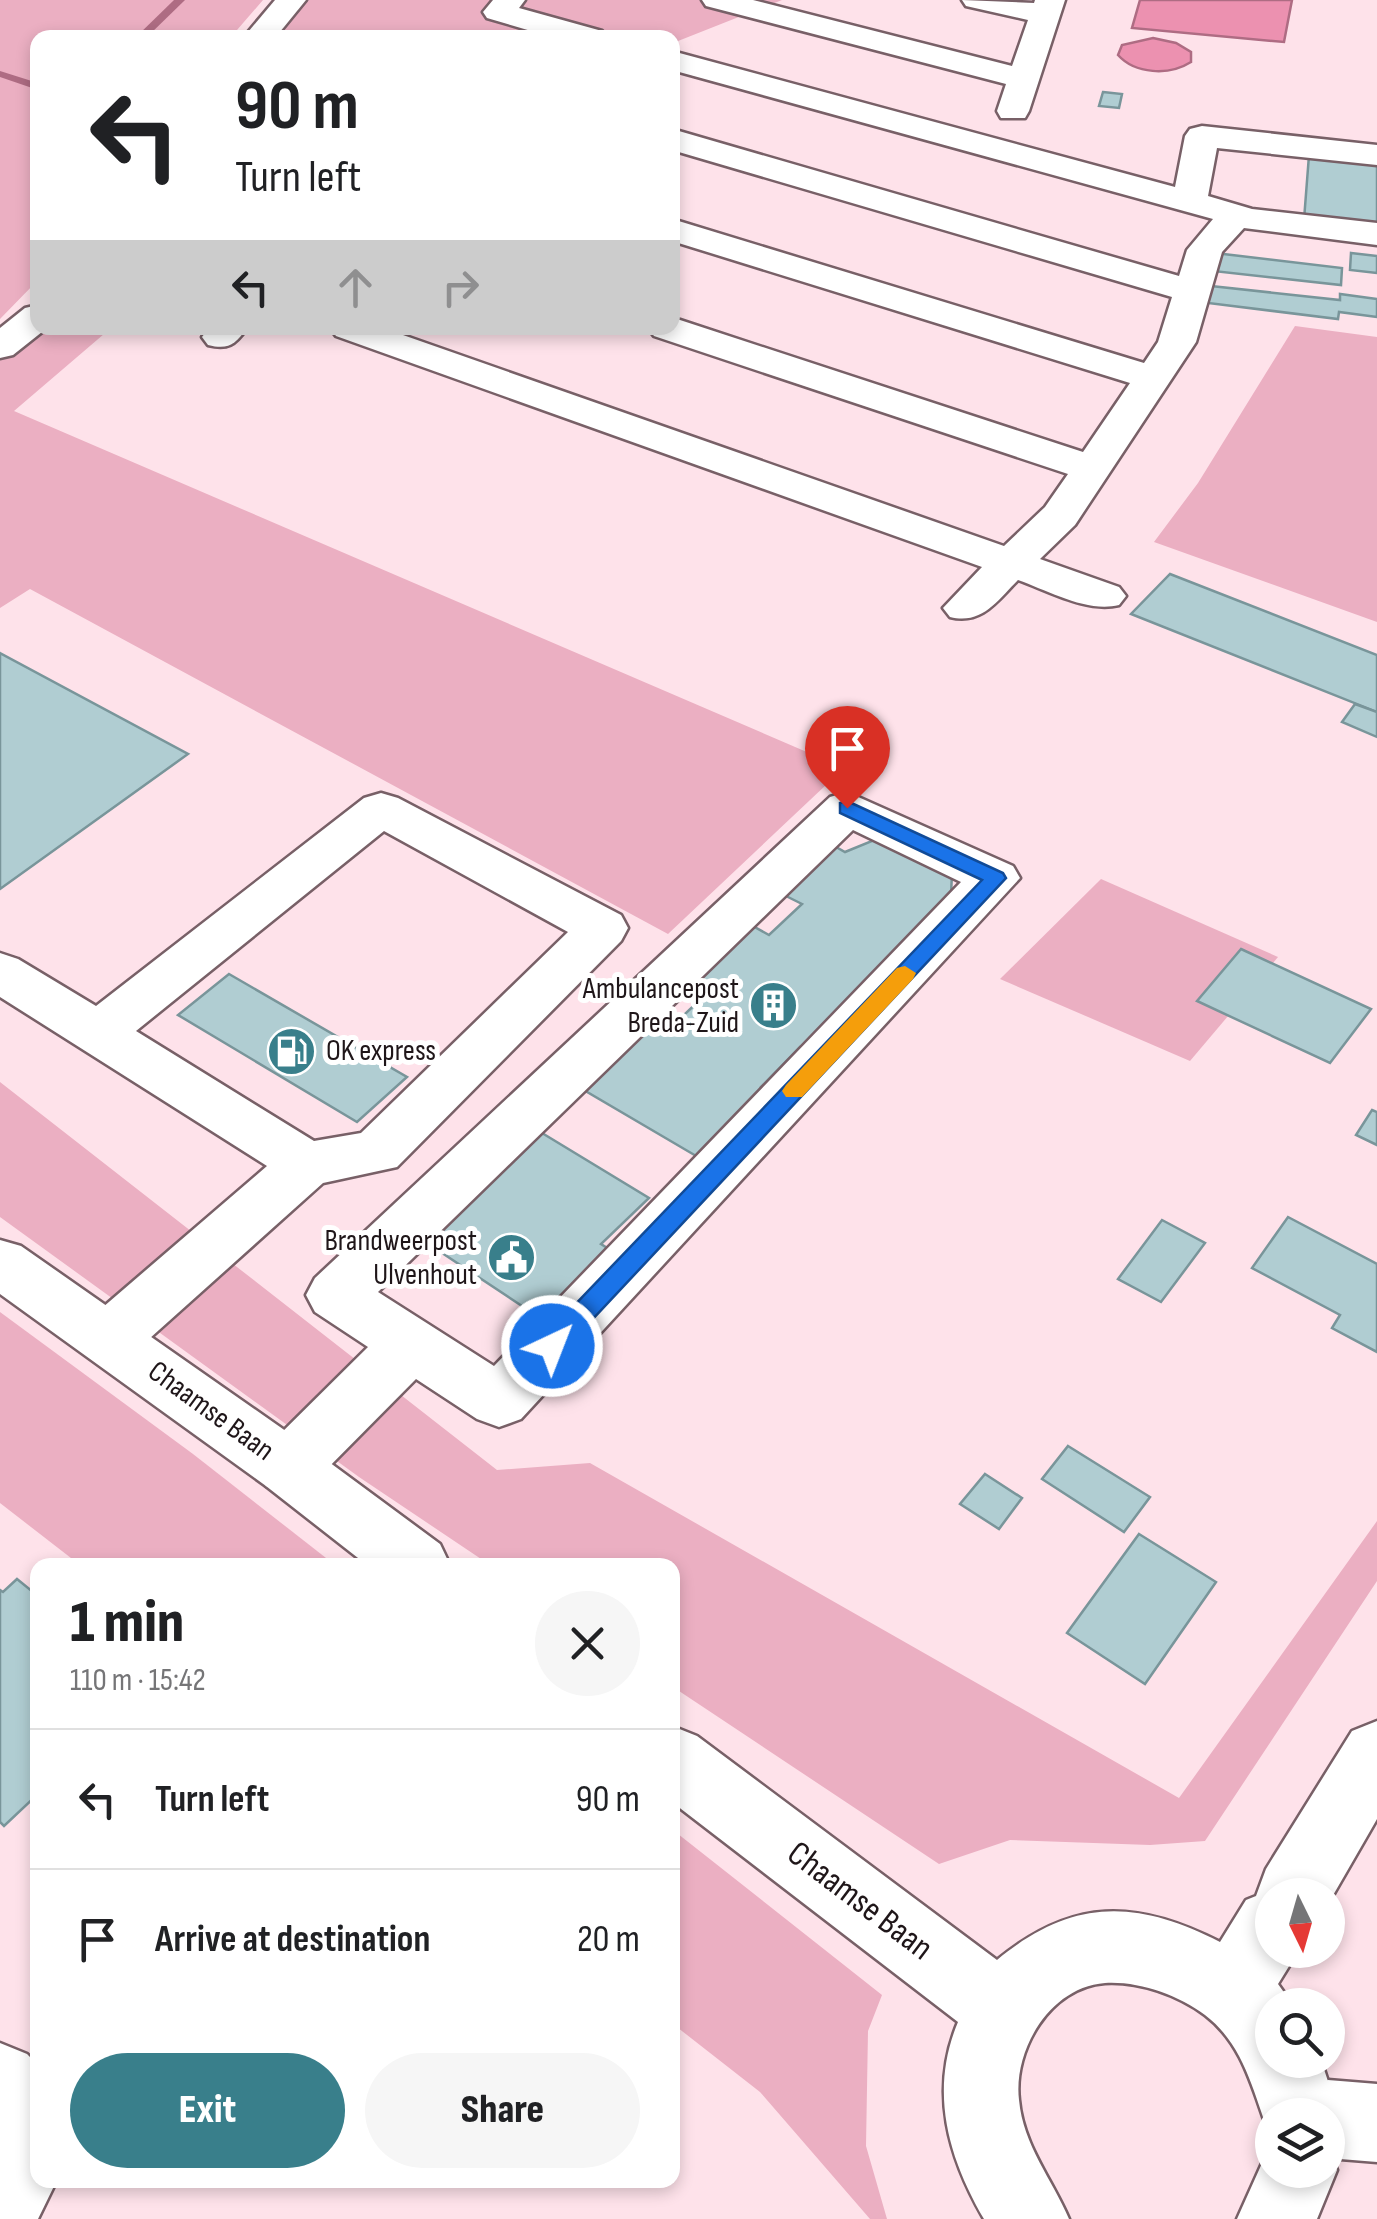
<!DOCTYPE html>
<meta charset="utf-8">
<style>
body{margin:0;font-family:"Sofia Sans Condensed",sans-serif;background:#f6f6f6;color:#202124;height:100vh;display:flex;flex-direction:column;font-size:38px;white-space:nowrap}
*{box-sizing:border-box;margin:0}
p{font-size:32px;color:#757577}
.icon{flex:none;width:55px;height:55px;fill:none;stroke:currentColor;stroke-width:2;stroke-linecap:round;stroke-linejoin:round}
.map{position:relative;flex:1;overflow:hidden}
.details{position:absolute;left:30px;top:1558px;width:650px;height:630px;display:flex;flex-direction:column;background:#fff;border-radius:20px;box-shadow:0 5px 15px #0003}
.details>*{flex:none}
.hud{position:absolute;left:30px;top:30px;width:650px;height:305px;border-radius:20px;box-shadow:0 5px 15px #0003;background:#fff;color:#202124;overflow:hidden}
.needle{width:65px;rotate:175deg}
.tools{position:absolute;left:1255px;top:1878px;display:grid;gap:20px}
.tools a{display:grid;place-items:center;width:90px;height:90px;border-radius:50%;background:#fff;box-shadow:0 5px 15px #0003;font-size:50px}
.pin{position:absolute;display:grid;place-items:center;width:85px;height:85px;color:#fff;margin:-102px -42px;border-radius:50% 50% 50% 0;rotate:-45deg;box-shadow:0 0 10px #0007}
.pin .icon{rotate:45deg}
.me{position:absolute;width:110px;margin:-55px;rotate:43deg;stroke-linejoin:round;filter:drop-shadow(0 0 8px #0008)}
.turn{display:flex;align-items:center;gap:35px;height:210px;padding:0 40px;font-size:45px}
.turn .icon{width:130px;height:130px;stroke-width:2.5}
.turn b{display:block;font-size:70px;line-height:85px}
.lanes{display:flex;align-items:center;height:95px;padding:0 40px;background:#0003;justify-content:center;gap:50px;direction:ltr}
.lanes .off{opacity:.35}
.round{display:grid;place-items:center;flex:none;width:105px;height:105px;border-radius:52px;background:#f6f6f6}
.overview{display:flex;align-items:center;justify-content:space-between;height:170px;padding:0 40px}
h1{font-size:60px;font-weight:800;line-height:75px}
.cta{display:flex;gap:20px;margin-top:auto;padding:20px 40px}
.cta a{flex:1;height:115px;border-radius:60px;background:#397f8b;color:#fff;font-size:40px;font-weight:800;line-height:115px;text-align:center}
.cta a+a{background:#f6f6f6;color:#202124}
ul{padding:0;list-style:none}
li{display:flex;align-items:center;gap:30px;height:140px;padding:0 40px;border-top:2px solid #e0e0e0}
li div{flex:1}
li b{display:block;font-size:38px}
li em{font-style:normal}
.map>svg:first-child{display:block}
.green{fill:#ebafc2}
.water{fill:#ec91b0;stroke:#ae6c83;stroke-width:2.5}
.lines{fill:none;stroke-linecap:round;stroke-linejoin:round}
.stream{fill:#ae6c83;fill-rule:evenodd}
.building{fill:#b0cdd2;stroke:#79959a;stroke-width:2.5}
.minor-casing{stroke:#786067;stroke-width:5}
.major-casing{stroke:#786067;stroke-width:5}
.highway-casing{stroke:#786067;stroke-width:5}
.minor{fill:#fff;fill-rule:evenodd}
.major{fill:#fff;fill-rule:evenodd}
.highway{fill:#fff;fill-rule:evenodd}
.route{fill:#1a73e8;stroke:#114b97;stroke-width:2.5}
.slow{fill:#f59e0b}
.labels{text-anchor:middle;dominant-baseline:central;stroke-width:10;stroke-linejoin:round;paint-order:stroke}
.poi-label{font-size:30px;fill:#1f1619;stroke:#fff;text-anchor:end}
.street-label{font-size:30px;fill:#1f1619;stroke:#fff}
.near-street-label{font-size:35px;fill:#1f1619;stroke:#fff}
</style>
<div class="map">
<svg width="1377" height="2219" viewBox="0 0 1377 2219">
<rect width="100%" height="100%" fill="#fee2ea"/>
<!-- green -->
<g class="green">
<path d="M0 0H263L231 37 38 38 37 281 0 319Z"/>
<path d="M296 0H782L673 43 672 38H265Z"/>
<path d="M1295 326 1377 337V622L1154 542 1198 483Z"/>
<path d="M38 328H111L14 411 844 768 668 934 30 589 0 608V358Z"/>
<path d="M1101 879 1278 957 1190 1061 1000 979Z"/>
<path d="M0 1082 497 1470 590 1463 1179 1798 1377 1521V1581L1205 1841 1150 1845 1010 1840 939 1864 673 1687 672 1565H490L359 1477 0 1217Z"/>
<path d="M0 1312 193 1454 335 1565H80L0 1503Z"/>
<path d="M673 1830 882 1995 868 2031 866 2146 887 2219H870L760 2092 673 2024Z"/>
</g>
<!-- water -->
<g class="water">
<path d="M1140 0H1292L1284 42 1132 28Z"/>
<path d="M1153 38 1176 43 1191 52V62C1169 76 1135 74 1118 55L1122 45Z"/>
</g>
<g class="lines">
<!-- stream -->
<g class="stream">
<path d="M174 0H185L146 38H135Z"/>
<path d="M0 71 38 83V90L0 77Z"/>
</g>
</g>
<!-- building -->
<g class="building">
<path d="M1103 92 1122 94 1119 108 1099 106Z"/>
<path d="M1309 155 1377 162V228L1304 220Z"/>
<path d="M1215 253 1342 268 1341 285 1213 271Z"/>
<path d="M1351 253 1377 256V273L1350 270Z"/>
<path d="M1211 286 1340 300V294L1377 299V317L1339 312 1338 319 1208 303Z"/>
<path d="M1170 574 1377 655V712L1131 614Z"/>
<path d="M0 653 188 754 0 889Z"/>
<path d="M1355 704 1377 712V737L1342 722Z"/>
<path d="M879 838 952 874 951 894 810 1052 800 1047 761 1087 770 1092 703 1160 577 1086 646 1022 665 1033 705 995 687 984 751 925 769 935 802 904 784 895 836 847 845 852Z"/>
<path d="M1241 949 1371 1009 1330 1063 1197 1001Z"/>
<path d="M229 974 407 1077 357 1122 178 1015Z"/>
<path d="M1372 1110 1377 1112V1145L1356 1135Z"/>
<path d="M542 1133 649 1198 601 1244 612 1251 543 1320 415 1235 495 1177Z"/>
<path d="M1288 1217 1377 1264V1352L1332 1328 1340 1315 1252 1268Z"/>
<path d="M1162 1220 1205 1243 1161 1302 1118 1279Z"/>
<path d="M1068 1446 1150 1497 1124 1532 1042 1479Z"/>
<path d="M985 1474 1022 1498 999 1529 960 1504Z"/>
<path d="M1139 1534 1216 1582 1145 1684 1067 1633Z"/>
<path d="M17 1579 38 1596V1794L4 1826 0 1822V1590L3 1592Z"/>
</g>
<g class="lines">
<defs>
<g id="minor">
<path d="M493 0H525L519 8 602 31 606 38H555L487 18 483 12Z"/>
<path d="M702 0H753L1012 66 1028 20 966 6 962 0 1034 3 1035 0H1065L1029 111 1025 118H1001L997 111 1006 84 706 6Z"/>
<path d="M672 51 1175 187 1185 136 1190 129 1202 126 1377 145V165L1217 148 1208 196 1252 209 1377 223V245L1244 228 1222 252 1196 342 1075 525 1040 559 1119 587 1126 596 1119 605C1087 613 1049 591 1018 580 997 601 982 625 950 617L943 608 982 567 336 336 330 328H383L1004 546 1045 507 1068 474 654 336 648 328H672V318L680 320 1083 452 1130 383 672 241V219L1144 363 1158 342 1172 297 672 150V129L1179 276 1187 250 1213 219 672 70Z"/>
<path d="M209 328H247C235 345 228 350 208 345L202 337Z"/>
<path d="M847 792 1013 866 1020 878 521 1419 499 1427 477 1419 416 1379 310 1486 288 1494 266 1486 257 1467 266 1448 368 1347 315 1312 306 1295 315 1278 830 797ZM853 830 961 882 494 1366 378 1292Z"/>
<path d="M381 793 398 798 621 915 628 928 621 941 397 1167 323 1183 130 1356 109 1363 88 1356 79 1338 88 1320 267 1166 0 997V953L18 959 96 1006 364 798ZM384 831 568 932 361 1133 314 1141 136 1031Z"/>
<path d="M0 2043 27 2054 38 2065V2180H57L38 2219H0Z"/>
<path d="M1328 2080 1377 2084V2162L1328 2158V2115H1291L1301 2092Z"/>
</g>
<g id="major">
<path d="M0 1240 21 1246 310 1448 440 1544 450 1565H367L266 1486 0 1294Z"/>
<path d="M1377 1721V1819L1328 1904V1895H1272V1950H1299L1278 1984 1293 2005H1272V2060H1321L1339 2115 1328 2142V2115H1272V2170H1328V2146L1337 2170 1317 2219H1237L1272 2141C1254 2097 1246 2046 1205 2015 1178 1995 1139 1981 1105 1983 1050 1987 1013 2050 1019 2100 1023 2145 1052 2179 1069 2219H984C948 2157 929 2091 958 2022L672 1802V1726L697 1736 997 1960C1072 1898 1136 1899 1220 1942L1246 1900 1256 1896 1266 1869 1352 1731Z"/>
</g>
<g id="highway">
<path d="M275 0H306L275 38H243Z"/>
<path d="M38 305V328H47L13 355 0 358V328L25 308Z"/>
</g>
</defs>
<!-- minor casing -->
<use href="#minor" class="minor-casing"/>
<!-- major casing -->
<use href="#major" class="major-casing"/>
<!-- highway casing -->
<use href="#highway" class="highway-casing"/>
<!-- minor -->
<use href="#minor" class="minor"/>
<!-- major -->
<use href="#major" class="major"/>
<!-- highway -->
<use href="#highway" class="highway"/>
</g>
<!-- route -->
<path class="route" d="M847 801 1003 873 1006 878 561 1353 552 1356 543 1353 539 1346 543 1338 982 880 840 813V803Z"/>
<!-- slow -->
<path class="slow" d="M905 966 916 973 913 979 802 1097H786L782 1091 786 1085 897 968Z"/>
<!-- icons -->
<defs>
<symbol id="building-disc" viewBox="-11 -11 22 22"><circle r="9.5" fill="#397f8b" stroke="#fff"/><path d="M-4-6H4V6H1V3H-1V6H-4ZM-2.5-4.3h1.7v1.8h-1.7ZM.8-4.3h1.7v1.8H.8ZM-2.5-1h1.7V.8h-1.7ZM.8-1h1.7V.8H.8Z" fill="#fff"/></symbol>
<symbol id="fuel-disc" viewBox="-11 -11 22 22"><circle r="9.5" fill="#397f8b" stroke="#fff"/><path d="M-5.5-6h7V0h2V4h1.3V-2.5L3-4.5l.8-.8L6-3V5H2.5V1h-1V6h-7ZM-4.2-4.7v3.2H.2V-4.7Z" fill="#fff"/></symbol>
<symbol id="civic-disc" viewBox="-11 -11 22 22"><circle r="9.5" fill="#397f8b" stroke="#fff"/><path d="M-.6-6.5H3V-4.5H.6V-3L4-1V1h2V6H-6V1h2V-1L-.6-3ZM-1.2 2.5V6h2.4V2.5Z" fill="#fff"/></symbol>
</defs>
<g fill-rule="evenodd">
<use href="#building-disc" x="746" y="978" width="55" height="55"/>
<use href="#fuel-disc" x="264" y="1024" width="55" height="55"/>
<use href="#civic-disc" x="484" y="1230" width="55" height="55"/>
</g>
<g class="labels">
<!-- poi labels -->
<g class="poi-label">
<text x="739" y="989">Ambulancepost<tspan x="739" dy="34">Breda-Zuid</tspan></text>
<text x="326" y="1051" text-anchor="start">OK express</text>
<text x="477" y="1241">Brandweerpost<tspan x="477" dy="34">Ulvenhout</tspan></text>
</g>
<!-- street labels -->
<g class="street-label">
<text transform="translate(211 1411) rotate(36)">Chaamse Baan</text>
</g>
<!-- near-street labels -->
<g class="near-street-label">
<text transform="translate(860 1901) rotate(37)">Chaamse Baan</text>
</g>
</g>
</svg>
<div class="tools">
<a><svg class="needle" viewBox="-14 -14 28 28"><path d="M0-13l5 13h-10z" fill="#e53935"/><path d="M0 13l5-13h-10z" fill="#757577"/></svg></a>
<a><svg class="icon" aria-label="search" viewBox="0 0 24 24"><circle cx="10" cy="10" r="6"/><path d="M15 15l6 6"/></svg></a>
<a><svg class="icon" aria-label="layers" viewBox="0 0 24 24"><path d="M12 4l9 5-9 5-9-5zM3 14l9 5 9-5"/></svg></a>
</div>
<div class="pin" style="left:847px;top:808px;background:#d93025"><svg class="icon" aria-label="arrive" viewBox="0 0 24 24"><path d="M6 21V4h12l-3 4 3 4H6"/></svg></div>
<svg class="me" style="left:552px;top:1346px" viewBox="-20 -20 40 40"><circle r="17" fill="#1a73e8" stroke="#fff" stroke-width="3"/><path d="M0-11L8 9 0 5-8 9z" fill="#fff"/></svg>
<div class="hud">
<div class="turn"><svg class="icon" aria-label="left" viewBox="0 0 24 24"><path d="M17 20v-9H6M10 6l-5 5 5 5"/></svg><div><b>90 m</b>Turn left</div></div>
<div class="lanes"><svg class="icon" aria-label="left" viewBox="0 0 24 24"><path d="M17 20v-9H6M10 6l-5 5 5 5"/></svg><svg class="icon off" aria-label="ahead" viewBox="0 0 24 24"><path d="M12 20V5M6 11l6-6 6 6"/></svg><svg class="icon off" aria-label="right" viewBox="0 0 24 24"><path d="M7 20v-9h11M14 6l5 5-5 5"/></svg></div>
</div>
<section class="details">
<div class="overview"><div><h1>1 min</h1><p>110 m · 15:42</p></div><a class="round"><svg class="icon" aria-label="close" viewBox="0 0 24 24"><path d="M6 6l12 12M18 6L6 18"/></svg></a></div>
<ul>
<li><svg class="icon" aria-label="left" viewBox="0 0 24 24"><path d="M17 20v-9H6M10 6l-5 5 5 5"/></svg><div><b>Turn left</b></div><em>90 m</em></li>
<li><svg class="icon" aria-label="arrive" viewBox="0 0 24 24"><path d="M6 21V4h12l-3 4 3 4H6"/></svg><div><b>Arrive at destination</b></div><em>20 m</em></li>
</ul>
<div class="cta"><a>Exit</a><a>Share</a></div>
</section>
</div>
